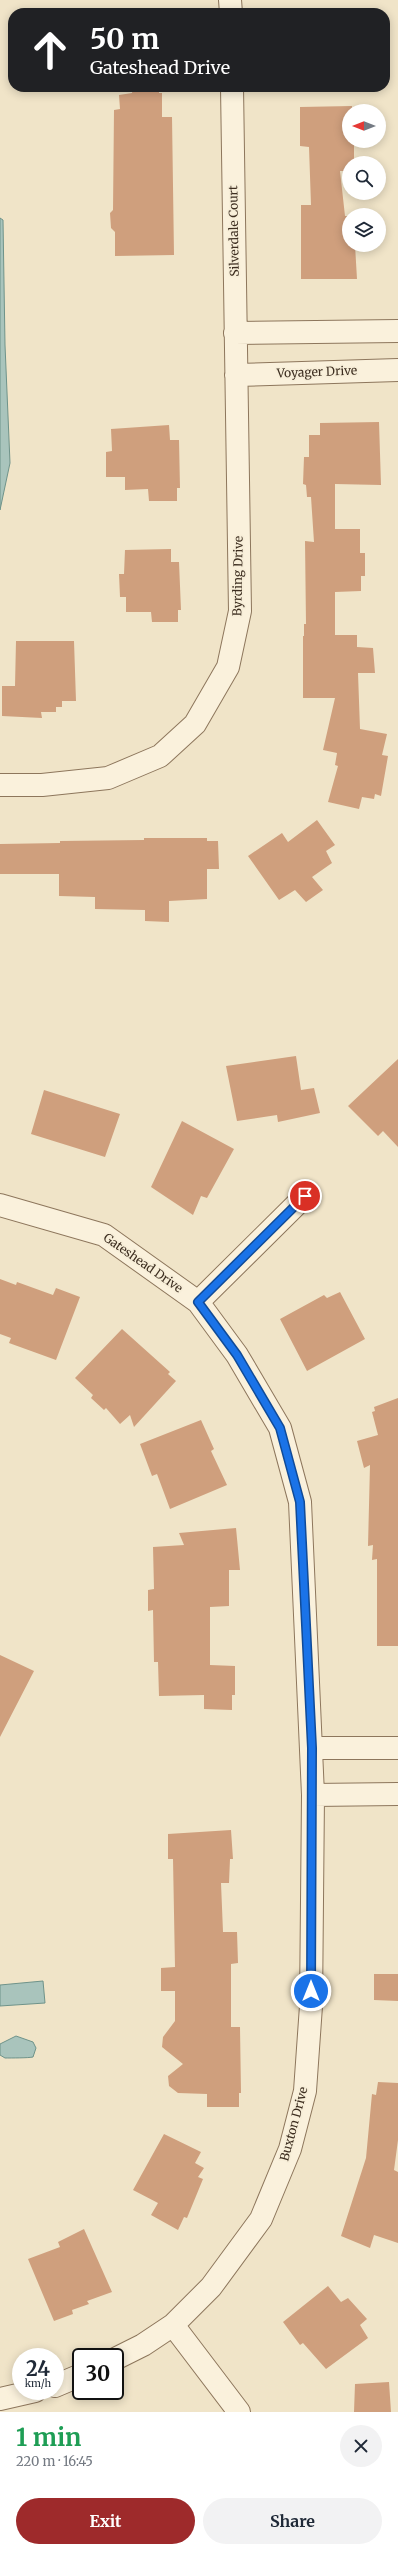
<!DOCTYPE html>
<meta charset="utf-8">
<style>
body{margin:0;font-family:Merriweather,serif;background:#f2f2f3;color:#1f2937;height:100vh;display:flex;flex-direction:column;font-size:15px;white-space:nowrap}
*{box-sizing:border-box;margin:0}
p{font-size:13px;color:#747a83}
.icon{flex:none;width:22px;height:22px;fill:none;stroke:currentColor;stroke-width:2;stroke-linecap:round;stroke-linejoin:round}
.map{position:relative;height:2412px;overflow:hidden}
.drawer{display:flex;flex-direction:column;background:#fff;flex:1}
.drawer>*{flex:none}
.top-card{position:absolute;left:8px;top:8px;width:382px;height:84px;border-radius:16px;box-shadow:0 2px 10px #0003;background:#202124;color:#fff;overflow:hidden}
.needle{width:26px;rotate:270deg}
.fabs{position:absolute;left:342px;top:104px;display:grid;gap:8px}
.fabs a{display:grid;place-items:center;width:44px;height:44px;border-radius:50%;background:#fff;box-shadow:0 2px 10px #0003;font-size:20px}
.speed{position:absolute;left:12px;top:2348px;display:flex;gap:8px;font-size:20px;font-weight:700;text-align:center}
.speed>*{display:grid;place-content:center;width:52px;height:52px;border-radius:50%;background:#fff;box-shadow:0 2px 10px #0003;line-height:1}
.speed small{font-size:10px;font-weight:400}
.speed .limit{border:2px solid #111;border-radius:6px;background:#fff;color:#111}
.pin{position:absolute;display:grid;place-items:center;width:34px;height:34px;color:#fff;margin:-17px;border:2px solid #fff;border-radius:50%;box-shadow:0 1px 4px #0007}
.me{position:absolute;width:44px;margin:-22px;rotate:0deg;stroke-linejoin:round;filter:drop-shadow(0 0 3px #0008)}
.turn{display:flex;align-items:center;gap:14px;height:84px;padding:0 16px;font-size:18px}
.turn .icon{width:52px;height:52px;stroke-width:2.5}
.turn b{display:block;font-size:28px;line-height:34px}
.round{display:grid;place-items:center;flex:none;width:42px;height:42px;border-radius:21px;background:#f2f2f3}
.headline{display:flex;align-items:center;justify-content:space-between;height:68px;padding:0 16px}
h1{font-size:24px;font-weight:700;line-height:30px;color:#1e9e55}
.action{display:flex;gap:8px;margin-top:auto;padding:8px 16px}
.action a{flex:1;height:46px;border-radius:24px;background:#9e2a2b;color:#fff;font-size:16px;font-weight:700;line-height:46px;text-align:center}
.action a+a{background:#f2f2f3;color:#1f2937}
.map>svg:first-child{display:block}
</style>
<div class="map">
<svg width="398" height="2412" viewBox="0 0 398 2412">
<rect width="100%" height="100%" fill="#f0e4c8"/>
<!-- water -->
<path fill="#a9c4bc" stroke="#6f938a" d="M0,218l3,2 2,125 5,118 -10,47z
M43,1981l2,22 -45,3v-21z
M16,2036l17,6 3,6 -3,9c-4,1 -22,1 -28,1l-5,-3v-11z"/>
<!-- building -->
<path fill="#cf9f7d" d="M133,87h26v6h3v24h10l2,138 -59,1v-24l-4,-4 -1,-15 3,-3 1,-100 6,-1 -1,-14 13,-2z
M352,106v5h-3v30h5v22h-5v8h-9l5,45h4v29h6l2,34h-56v-74h10l-2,-58 -9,-1v-39z
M379,422l2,63 -46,-1v45h25v24h5v23h-4v15l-26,1v43h22v12l16,1 2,25h-17l2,56 27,5 -5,21 6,1 -7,40 -6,-2 -1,5 -12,-2 -3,12 -31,-7 10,-36 -3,-1 2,-12 -14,-3 12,-52h-32v-62h1v-12h2l-1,-83 9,1 -3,-45h-4l-1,-12 -3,-1 1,-27h5v-22h11v-12z
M169,425l1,15h9l1,48h-3v13h-28l-1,-12 -23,1v-13h-19v-25l6,-1 -1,-22z
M171,549v13h8l2,48h-3v12h-26l-1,-10h-25v-15h-6l-1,-23h5l1,-24z
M16,641h58l2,60h-14v6h-6v5h-15l1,6 -40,-2v-30h13z
M317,820l18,25 -9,6 6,12 -20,14 11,13 -17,12 -11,-12 -16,10 -31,-44 34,-23 6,9z
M144,838h63v3h11l1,28h-12v30l-38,2v21l-24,-1v-11l-50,-1v-12l-36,-1v-22h-59v-30l60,-1v-2l84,-1z
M296,1056l5,34 13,-2 6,25 -42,9 -1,-7 -40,6 -11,-55z
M398,1059v88l-15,-16 -5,5 -30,-30z
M44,1090l76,24 -15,43 -74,-23z
M182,1121l52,28 -27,49 -6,-2 -8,19 -42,-28z
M0,1279l16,6 1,-3 36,13 3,-7 24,9 -24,63 -47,-17 2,-5 -11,-4z
M340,1292l25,47 -58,32 -27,-52 44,-24 3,3z
M122,1329l48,43 -2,2 8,7 -42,46 -4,-12 -10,9 -14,-16 -2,2 -13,-12 2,-3 -18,-17z
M398,1398v248h-21v-87l-5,1 1,-15 -5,1 2,-81 -6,3 -7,-27 21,-6 -6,-23 3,-1 -1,-4z
M201,1420l13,29 -3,2 16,34 -57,24 -13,-35 -5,2 -12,-32z
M236,1528l4,42h-11v36l-19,1v58l25,1v29h-3v15l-28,-1v-14l-45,1 -1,-34h-4l-1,-52 -5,1v-21l6,-1 -1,-42 31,-2 -5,-12z
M0,1655l34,16 -34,66z
M231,1830l2,29h-3l-1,24h-8l2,49h14l1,31 -7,1v63h9l1,66h-2v14h-32v-13l-29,-1 -9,-7 -1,-10 15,-12 -21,-17 1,-10 12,-16v-30h-14v-23l14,-1 -2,-108h-5v-25z
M374,1974h24v27l-24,-1z
M378,2082l20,1v57l-4,30 4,2v71l-24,-8 -4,13 -29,-12 25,-78 6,-64 4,1z
M164,2134l37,18 -6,11 9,5 -6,9 5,2 -16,39 -3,-1 -6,13 -27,-15 7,-12 -25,-13z
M84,2229l28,63 -25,9 2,3 -17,6 1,4 -19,7 -26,-62 32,-12 -2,-5z
M328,2286l13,16 7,-4 19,21 -7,6 8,13 -42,31 -23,-26 -3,2 -17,-23z
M389,2382l2,30h-37l1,-28z"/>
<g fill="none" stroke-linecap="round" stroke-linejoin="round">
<!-- minor casing -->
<g stroke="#8d765c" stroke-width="24">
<path id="minor" d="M230,0l1,13
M235,333l163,-2
M236,375l162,-5
M0,785h42l66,-7 52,-22 35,-32 33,-57 12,-56 -8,-524
M0,1205l104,30 94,67 39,53 43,73 20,74 13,293 -2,211 -6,85 -15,58 -29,70 -50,68 -38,38 -30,20 -28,14
M198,1302l107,-106
M312,1748h86
M313,1795l85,-1
M173,2325l66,87
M55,2386l26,-11
M0,2399l35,-8"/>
</g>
<!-- minor -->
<use href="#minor" stroke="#faf1dc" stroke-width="22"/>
</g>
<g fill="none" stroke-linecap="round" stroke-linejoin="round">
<!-- route casing -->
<g stroke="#114b97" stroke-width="10">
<path id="route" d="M305,1196l-107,106 39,53 43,73 20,74 12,246 -1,243"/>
</g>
<!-- route -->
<use href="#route" stroke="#1a73e8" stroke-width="7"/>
</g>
<g text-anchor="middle" stroke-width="3.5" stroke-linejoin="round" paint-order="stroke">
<!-- street labels -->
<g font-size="12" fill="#3d2e20" stroke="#f7eed8">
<text transform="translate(234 231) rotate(-91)" y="4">Silverdale Court</text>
<text transform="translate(317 372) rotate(-2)" y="4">Voyager Drive</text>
<text transform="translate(238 576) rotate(-89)" y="4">Byrding Drive</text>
<text transform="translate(143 1263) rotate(35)" y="4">Gateshead Drive</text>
<text transform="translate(294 2124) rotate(-75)" y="4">Buxton Drive</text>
</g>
</g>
</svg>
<div class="fabs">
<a><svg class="needle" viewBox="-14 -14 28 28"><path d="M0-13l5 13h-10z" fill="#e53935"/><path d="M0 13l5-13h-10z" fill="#747a83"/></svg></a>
<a><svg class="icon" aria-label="search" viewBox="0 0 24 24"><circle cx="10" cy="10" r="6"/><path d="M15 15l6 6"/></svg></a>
<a><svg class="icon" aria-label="layers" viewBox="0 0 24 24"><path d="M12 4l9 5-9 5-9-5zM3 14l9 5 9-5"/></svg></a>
</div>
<div class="speed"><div>24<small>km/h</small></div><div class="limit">30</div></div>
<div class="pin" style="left:305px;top:1196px;background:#d93025"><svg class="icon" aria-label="arrive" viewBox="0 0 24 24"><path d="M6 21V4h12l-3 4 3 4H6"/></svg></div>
<svg class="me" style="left:311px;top:1991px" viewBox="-20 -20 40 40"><circle r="17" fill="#1a73e8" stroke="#fff" stroke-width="3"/><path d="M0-11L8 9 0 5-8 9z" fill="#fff"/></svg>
<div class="top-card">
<div class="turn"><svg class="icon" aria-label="ahead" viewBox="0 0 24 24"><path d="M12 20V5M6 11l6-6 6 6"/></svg><div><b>50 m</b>Gateshead Drive</div></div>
</div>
</div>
<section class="drawer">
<div class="headline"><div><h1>1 min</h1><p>220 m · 16:45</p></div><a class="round"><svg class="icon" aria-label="close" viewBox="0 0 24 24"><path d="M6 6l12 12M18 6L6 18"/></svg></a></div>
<div class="action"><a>Exit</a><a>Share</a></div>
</section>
